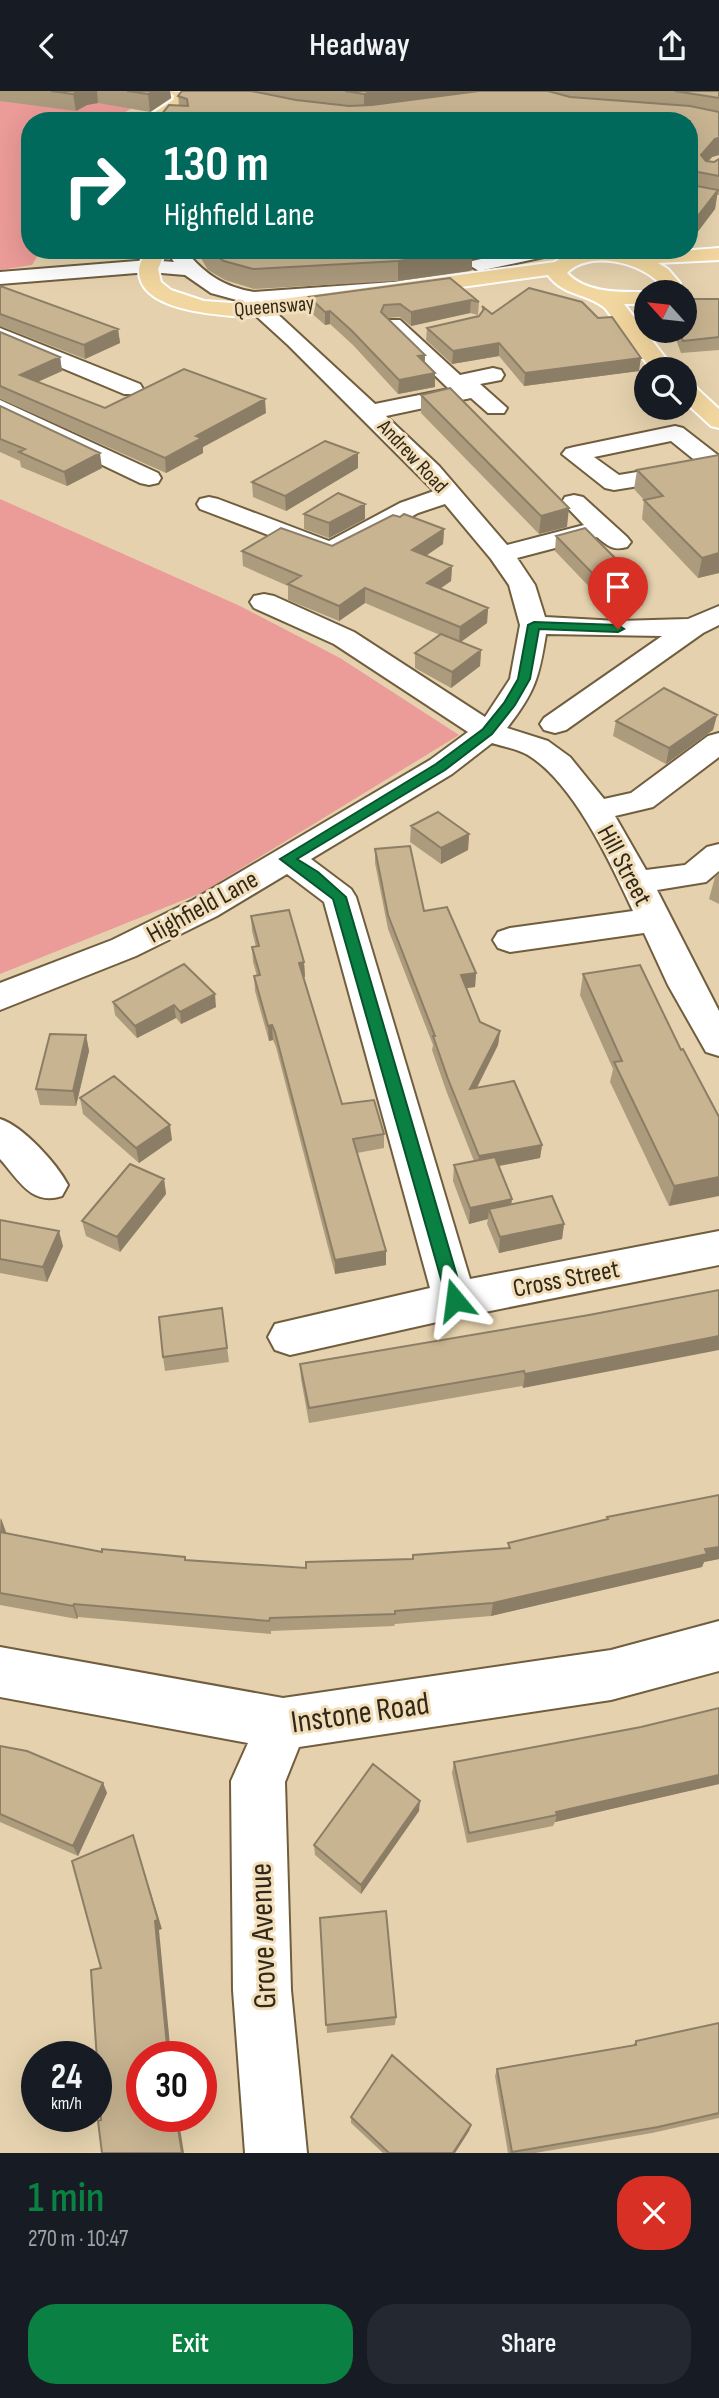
<!DOCTYPE html>
<meta charset="utf-8">
<style>
body{margin:0;font-family:"Sofia Sans Condensed",sans-serif;background:#242831;color:#f1f3f6;height:100vh;display:flex;flex-direction:column;font-size:26px;white-space:nowrap}
*{box-sizing:border-box;margin:0}
p{font-size:23px;color:#9ea1a6}
.icon{flex:none;width:38px;height:38px;fill:none;stroke:currentColor;stroke-width:2;stroke-linecap:round;stroke-linejoin:round}
.map{position:relative;height:2062px;overflow:hidden}
.side{display:flex;flex-direction:column;background:#171b24;flex:1}
.side>*{flex:none}
.guide{position:absolute;left:21px;top:21px;width:677px;height:147px;border-radius:28px;box-shadow:0 7px 28px #0002;background:#00695c;color:#fff;overflow:hidden}
.needle{width:46px;rotate:297deg}
.controls{position:absolute;left:634px;top:189px;display:grid;gap:14px}
.controls a{display:grid;place-items:center;width:63px;height:63px;border-radius:50%;background:#171b24;box-shadow:0 7px 28px #0002;font-size:35px}
.speed{position:absolute;left:21px;top:1950px;display:flex;gap:14px;font-size:35px;font-weight:700;text-align:center}
.speed>*{display:grid;place-content:center;width:91px;height:91px;border-radius:50%;background:#171b24;box-shadow:0 7px 28px #0002;line-height:1}
.speed small{font-size:18px;font-weight:400}
.speed .limit{border:10px solid #d22;background:#fff;color:#111}
.pin{position:absolute;display:grid;place-items:center;width:60px;height:60px;color:#fff;margin:-72px -30px;border-radius:50% 50% 50% 0;rotate:-45deg;box-shadow:0 0 7px #0007}
.pin .icon{rotate:45deg}
.me{position:absolute;width:77px;margin:-38px;rotate:344deg;stroke-linejoin:round;filter:drop-shadow(0 0 5px #0008)}
.turn{display:flex;align-items:center;gap:24px;height:147px;padding:0 28px;font-size:32px}
.turn .icon{width:91px;height:91px;stroke-width:2.5}
.turn b{display:block;font-size:49px;line-height:60px}
.round{display:grid;place-items:center;flex:none;width:74px;height:74px;border-radius:28px;background:#242831}
.head{display:flex;align-items:center;justify-content:space-between;height:119px;padding:0 28px}
h1{font-size:42px;font-weight:600;line-height:52px;color:#0b8043}
.cta{display:flex;gap:14px;margin-top:auto;padding:14px 28px}
.cta a{flex:1;height:80px;border-radius:28px;background:#0b8043;color:#fff;font-size:28px;font-weight:600;line-height:80px;text-align:center}
.cta a+a{background:#242831;color:#f1f3f6}
header{display:flex;justify-content:space-between;align-items:center;height:91px;padding:0 28px;background:#171b24;font-size:32px;font-weight:600}
.map>svg:first-child{display:block}
</style>
<header><svg class="icon" aria-label="back" viewBox="0 0 24 24"><path d="M15 5l-7 7 7 7"/></svg>Headway<svg class="icon" aria-label="share" viewBox="0 0 24 24"><path d="M12 15V3M7 8l5-5 5 5M5 13v7h14v-7"/></svg></header>
<div class="map">
<svg width="719" height="2062" viewBox="0 0 719 2062">
<rect width="100%" height="100%" fill="#e5d1ad"/>
<!-- green -->
<path fill="#eb9b98" d="M0,0l154,3 -43,27h-81v129h11l-9,15 -32,5z
M0,408l240,107 100,52 119,77 -258,158 -201,81z"/>
<g fill="none" stroke-linecap="round" stroke-linejoin="round">
<!-- minor casing -->
<g stroke="#705e3e" stroke-width="4">
<path id="minor" d="M166,159h19c19,24 39,37 69,42l139,-10 7,2 3,4 -3,4 -7,2 -122,9v5l104,96 74,-15 -63,-61 -3,-4 3,-4h14l60,55 33,-7 8,2 3,5 -3,5 -21,4 27,24 -3,5h-16l-17,-15 -85,18 53,50 68,79 77,-20 -22,-23 3,-5 9,-2 9,2 44,40 4,5 -4,5c-14,4 -19,-1 -30,-10l-80,21 18,27 10,32 73,4 70,-2 31,-13v19l-16,8 -137,97 -11,3 -11,-3 -4,-6 4,-6 118,-82 -116,-2c-7,44 -11,58 -39,94l41,13 22,16 34,42 27,-6 77,-57 11,-3v24l-66,50 -38,9 31,54 39,-5 22,-18 12,-3v27l-13,11 -49,8 62,121v45l-13,-4 -38,-67 -24,-52 -134,19 -12,-4 -5,-8 5,-8 12,-4 123,-17c-22,-47 -59,-128 -105,-156 -10,-6 -24,-8 -36,-12l-40,31 -141,85 40,30 5,8 114,382 249,-48v34l-264,53 -165,37 -15,-5 -7,-13 7,-13 155,-36 -106,-386 -37,-28 -70,42 -81,40 -136,54v-27l112,-43 81,-40 237,-140 38,-28 -134,-88 -80,-36 -4,-6 4,-6 10,-2 10,2 80,36 131,85 25,-38 10,-54 -11,-40 -18,-26 -46,-55 -27,9 -78,43 -9,3 -131,-50 -3,-5 3,-5 9,-2 9,2 111,42 71,-38 34,-12 -146,-146 -34,-31 -3,-10 -40,-11 -26,-18 -36,-3 -149,12v-12l149,-12 25,2z
M522,159h38l-2,4 -79,17 -10,-6 3,-4z
M0,237l140,56 3,5 -3,5h-16l-124,-52z
M0,309l158,73 3,5 -3,5 -9,2 -9,-2 -140,-67z
M675,335l8,2 36,28v17l-105,17 -9,-2 -43,-34 4,-5 8,-2zM671,350l26,21 -78,13 -25,-18z
M0,1028c23,7 57,45 68,66l-6,11c-31,10 -43,-16 -62,-37z
M719,1530v50l-108,29 -312,47 -14,35 6,208 16,163h-62l-12,-163 -2,-209 17,-38 -248,-46v-50l283,51 328,-48z"/>
</g>
<!-- major casing -->
<g stroke="#fff" stroke-width="4">
<path id="major" d="M169,0l19,1 2,3c-6,21 -31,26 -49,26l32,-21 1,-4z
M719,157v12l-61,3 10,6 12,14 -5,9h-20l5,-8c-19,-22 -72,-34 -93,-11 20,21 54,19 80,19l-1,12h-22l50,65h-23l-46,-61c-18,-15 -42,-12 -57,-33l-302,42c-29,-2 -107,-6 -107,-46 0,-7 5,-15 7,-21h20l-8,19 3,13 10,8 33,11 42,3 309,-42c22,-18 50,-8 75,-8 30,0 60,-4 89,-6z
M684,291l8,2 27,25v19l-8,-2 -27,-25z"/>
</g>
<!-- minor -->
<use href="#minor" fill="#fff" fill-rule="evenodd"/>
<!-- major -->
<use href="#major" fill="#f2d69f" fill-rule="evenodd"/>
</g>
<!-- wall -->
<path fill="#ac9b7d" d="M0,0h170l1,7 -21,14 -52,-9 -11,2 -11,6 -76,-10z
M182,0h537v64l-7,2 -4,4 6,1 5,-3v36h-2l-2,14 -25,33v-121l-511,-16 -1,-9z
M196,159h308l-3,2 -29,6v12l-3,1 -71,10 -144,8 -29,-9 -17,-10z
M450,187l29,24 -1,13 -8,-2 -59,13 -11,-9 -13,1 38,37v7l10,11v14l-37,7 -45,-49 -23,-21 -5,1 -16,-14v-14z
M0,195l118,43 2,14 -35,16 -85,-33z
M719,208v51l-38,3 -8,-22h11z
M482,215l10,8 147,57 -115,15 -25,-30 -47,8 -26,-24 1,-12 52,-12 3,-3z
M0,241l60,25 2,14 -25,11 68,26 161,5 -63,34v6l-37,20 -166,-74z
M421,304l146,132 -28,7 -118,-121z
M0,315l102,62 -35,18 -46,-19 -1,-6 -20,-9z
M719,364v118l-21,5 -56,-59 2,-19 -10,-11 3,-19z
M358,377l-72,43 -33,-14 -1,-15z
M365,413v15l-36,19 -25,-9v-15z
M400,426l44,12 -1,15 -17,12 26,10 -1,15 -11,8 48,19 -1,15 -26,19 20,8 -1,16 -29,22 -36,-20v-15l25,-18 -75,-32 -26,18 -51,-21v-14l-45,-20 -1,-15 90,-5z
M556,445l78,41 -3,15 -30,7 -46,-48z
M717,624l-4,15 -47,34 -53,-28 3,-15z
M411,735l58,8 -1,16 -27,14 -31,-22z
M375,758l49,62 52,62 -1,14 -9,1 14,34 20,9 -2,14 -21,43 65,57 -2,13 -42,8 13,38 53,20 -2,15 -63,14 -12,-29 1,-5 -19,5 -16,-43 1,-16 20,-4 -27,-68 -15,-43 1,-5 -45,-116 -13,-66z
M719,782v31l-10,-5 6,-22z
M251,825l53,46 1,15h-1l38,127 42,30v14l-27,5 29,112 -51,9 -59,-227 -3,-7 -4,1 -14,-50 -1,-15h3l-4,-14 -1,-15h4l-4,-16z
M583,883l98,76 38,67 -50,89 -59,-124 3,-13 -33,-74z
M113,911l103,5 -35,17 -5,-6 -39,20 -22,-23z
M86,944l3,16 -13,55 -36,-1 -4,-16z
M80,1007l92,42 -33,23 -56,-49z
M164,1088l2,15 -46,58 -34,-16 -4,-15z
M0,1129l63,26 -16,36 -47,-9z
M222,1217l7,54 -64,9 -2,-14z
M589,1224l-66,73 -1,-2 -213,37 -8,-44 -1,-15z
M719,1404v64l-15,3 -2,5 -211,49 -96,8 -1,2 -123,5v3l-193,-17 -1,2 -77,-14v-87l6,15 96,19 83,5 1,3 120,8 106,-9 96,-11v-5l99,-23v-3z
M719,1617v76l-164,38 -2,4 -86,17 -15,-70 2,-11 187,-35z
M0,1655l103,37 4,10 -29,63 -78,-34z
M419,1720l-58,83 -46,-39 -1,-10z
M320,1827l76,99 -1,8 -68,8z
M719,1932v95l-67,15 -117,20h-27l-13,-77 2,-7 136,-24 3,-4z
M351,2026l120,8 -2,6 -14,22h-72l-32,-30z"/>
<!-- shaded-wall -->
<path fill="#8c7e66" d="M79,0h18l1,12 -11,2 -11,6 -3,-17z
M154,0h16l1,7 -21,14 -2,-18z
M375,0h131l-142,20v-17z
M719,47v17l-7,2 -14,16 3,-18 14,-16z
M718,99l-3,19 -25,33v-16z
M467,159h37l-3,2 -29,6v12l-3,1 -71,10v-20z
M471,209l-1,13 -59,13v-14z
M330,220v13l-5,1v-13z
M118,238l2,14 -35,16 -1,-14z
M499,252v13l-47,8 1,-13z
M425,264l-1,14 -6,-13z
M60,266l2,14 -40,18 -2,-14z
M641,267l-2,13 -115,15 1,-13z
M435,282v14l-37,7 1,-14z
M265,308l1,14 -63,34v6l-37,20 -1,-15 31,-22z
M100,362l2,15 -35,18 -3,-14z
M358,362v15l-72,43 -1,-15z
M365,413v15l-36,19v-15z
M569,417l-2,19 -28,7 2,-18z
M444,438l-1,15 -31,21v-15z
M719,462v20l-21,5 4,-20z
M452,475l-1,15 -25,17 1,-15z
M634,486l-3,15 -30,7 2,-15z
M365,497v15l-26,18v-15z
M488,517l-1,15 -28,20 1,-16z
M481,559l-1,16 -29,22 1,-16z
M717,624l-4,15 -47,34 3,-16z
M469,743l-1,16 -27,14v-16z
M304,871l1,15 -5,1 -1,-15z
M476,882l-1,14 -15,2 1,-14z
M215,903l1,13 -35,17 -1,-12z
M174,914l2,13 -39,20 -2,-12z
M272,934l1,15 -4,1 -1,-15z
M500,940l-2,14 -29,58 1,-14z
M86,944l3,16 -13,55 -3,-15z
M170,1034l2,15 -33,23 -3,-15z
M542,1054l-2,13 -62,12 1,-14z
M719,1086v19l-50,10 5,-20z
M164,1088l2,15 -46,58 -3,-15z
M512,1108l-2,16 -21,-6 -1,10 -19,5 1,-16z
M564,1133l-2,15 -63,14 1,-16z
M59,1140l4,15 -16,36 -4,-15z
M386,1160v14l-51,9v-14z
M719,1245v14l-196,38 2,-14z
M1,1427l5,14 -5,12 -1,-3z
M719,1456v12l-15,3 -2,5 -211,49 2,-13z
M74,1513l4,13 -1,2 -4,-13z
M719,1684v9l-164,38 2,-7 -1,-3z
M103,1692l4,10 -29,63 -5,-10z
M420,1710l-1,10 -58,83v-9z
M133,1744l29,94 -3,1 12,126h-3z
M176,2025h2l6,37h-2z
M471,2034l-2,6 -14,22h-2z"/>
<!-- building -->
<path fill="#c8b491" stroke="#8c7e66" stroke-width="2" d="M51,0h28l-6,3z
M127,0h27l-6,3z
M182,0h69l45,9 53,6 23,-1 107,-14h69l22,6 120,9 29,6v26l-4,1 -14,16 5,6 8,1 5,-3v17l-26,-5 -3,2 1,12 27,5 -28,36v-105h-534l13,-16 19,1 -1,-7 -9,-3z
M345,0h30l-11,3z
M675,0h44v7z
M207,159h265l-74,11 -145,8 -29,-8z
M450,187l29,24 -8,-2 -60,12 -11,-8 -16,1 -3,7 44,43 -7,1 17,17 -36,7 -47,-49 -22,-20 -5,1 -16,-15z
M0,195l118,43 -34,16 -84,-31z
M529,197l53,14 16,16 14,-1 29,41 -116,15 -26,-30 -46,8 -26,-23 52,-12 5,-7 -2,-3 10,8z
M684,208h35v38l-36,4 -4,-10h5z
M0,241l60,25 -40,18 85,33 79,-39 81,30 -69,37 6,2 -37,20 -165,-72z
M450,297l119,120 -28,8 -120,-121z
M0,315l100,47 -36,19 -45,-20 6,-3 -25,-10z
M325,350l33,12 -73,43 -33,-14z
M719,364v98l-17,5 -58,-58 19,-4 -26,-26z
M338,402l27,11 -36,19 -25,-9z
M404,423l40,15 -32,21 40,16 -25,17 61,25 -28,19 -95,-39 -26,18 -51,-22 13,-8 -59,-25 39,-23 51,18 61,-31 7,2z
M585,437l49,49 -31,7 -47,-48z
M441,543l40,16 -29,22 -37,-19z
M664,597l53,27 -48,33 -53,-27z
M438,721l31,22 -28,14 -30,-22z
M410,755l14,65 23,-4 29,66 -15,2 19,47 20,9 -30,58 44,-8 28,64 -63,11 -31,-77 -15,-43h2l-47,-121 -13,-66z
M289,819l15,52 -5,1 43,141 32,-4 10,34 -31,5 33,112 -51,9 -60,-228 -3,-7 -4,1 -14,-50 6,-1 -8,-28 7,-1 -8,-30z
M184,873l31,30 -35,18 -6,-7 -39,21 -22,-24z
M640,874l41,85 2,-1 36,68v60l-45,9 -60,-124 8,-1 -39,-87z
M50,943l36,1 -13,56 -37,-2z
M114,985l56,49 -34,23 -56,-50z
M495,1066l17,42 -42,9 -16,-43z
M130,1073l34,15 -47,58 -35,-16z
M552,1105l12,28 -64,13 -11,-28z
M0,1129l59,11 -16,36 -43,-8z
M719,1199v46l-194,38 -1,-3 -215,37 -9,-44 289,-49z
M222,1217l5,40 -64,9 -4,-40z
M719,1404v52l-14,2 2,5 -214,49 -98,8v3l-125,4 -1,3 -195,-17 -1,2 -73,-13v-61l102,20v-3l83,8v3l121,8v-6l107,-3v-4l97,-7 -2,-5 100,-24 -1,-2z
M719,1617v67l-163,37 1,3 -88,18 -15,-71 187,-35z
M0,1655l27,5 76,32 -30,63 -73,-32z
M373,1673l47,37 -59,84 -47,-40z
M133,1744l25,85 -3,1 13,135h-26v60h34l6,37h-80l-4,-32 3,-1 -10,-150 10,-2 -29,-107z
M386,1820l10,106 -70,8 -6,-107z
M719,1932v90l-61,14 -146,25 -15,-83 139,-24v-4z
M392,1964l79,70 -18,28h-64l-38,-36z"/>
<!-- route -->
<path fill="#0b8043" stroke="#07532c" stroke-width="2" d="M534,531l84,3 6,4 -6,3 -79,-3 -9,50 -15,26 -23,29 -47,36 -148,89 21,13 28,25 118,403 -2,5 -7,2 -6,-2 -2,-5 -114,-401 -53,-40 156,-95 47,-35 21,-26 14,-24 10,-54z"/>
<g text-anchor="middle" stroke-width="6" stroke-linejoin="round" paint-order="stroke">
<!-- far-street labels -->
<g font-size="21" fill="#30281a" stroke="#f2deb9">
<text transform="translate(274 215) rotate(-5)" y="7">Queensway</text>
<text transform="translate(413 365) rotate(47)" y="7">Andrew Road</text>
</g>
<!-- street labels -->
<g font-size="26" fill="#30281a" stroke="#f2deb9">
<text transform="translate(625 774) rotate(62)" y="9">Hill Street</text>
<text transform="translate(202 815) rotate(-29)" y="9">Highfield Lane</text>
<text transform="translate(566 1187) rotate(-11)" y="9">Cross Street</text>
</g>
<!-- near-street labels -->
<g font-size="32" fill="#30281a" stroke="#f2deb9">
<text transform="translate(360 1621) rotate(-8)" y="11">Instone Road</text>
<text transform="translate(262 1845) rotate(-92)" y="11">Grove Avenue</text>
</g>
</g>
</svg>
<div class="controls">
<a><svg class="needle" viewBox="-14 -14 28 28"><path d="M0-13l5 13h-10z" fill="#e53935"/><path d="M0 13l5-13h-10z" fill="#9ea1a6"/></svg></a>
<a><svg class="icon" aria-label="search" viewBox="0 0 24 24"><circle cx="10" cy="10" r="6"/><path d="M15 15l6 6"/></svg></a>
</div>
<div class="speed"><div>24<small>km/h</small></div><div class="limit">30</div></div>
<div class="pin" style="left:618px;top:538px;background:#d93025"><svg class="icon" aria-label="arrive" viewBox="0 0 24 24"><path d="M6 21V4h12l-3 4 3 4H6"/></svg></div>
<svg class="me" style="left:455px;top:1209px" viewBox="-20 -20 40 40"><path d="M0-17L14 15 0 8-14 15z" fill="#0b8043" stroke="#fff" stroke-width="4"/></svg>
<div class="guide">
<div class="turn"><svg class="icon" aria-label="right" viewBox="0 0 24 24"><path d="M7 20v-9h11M14 6l5 5-5 5"/></svg><div><b>130 m</b>Highfield Lane</div></div>
</div>
</div>
<section class="side">
<div class="head"><div><h1>1 min</h1><p>270 m · 10:47</p></div><a class="round" style="background:#d93025;color:#fff"><svg class="icon" aria-label="close" viewBox="0 0 24 24"><path d="M6 6l12 12M18 6L6 18"/></svg></a></div>
<div class="cta"><a>Exit</a><a>Share</a></div>
</section>
